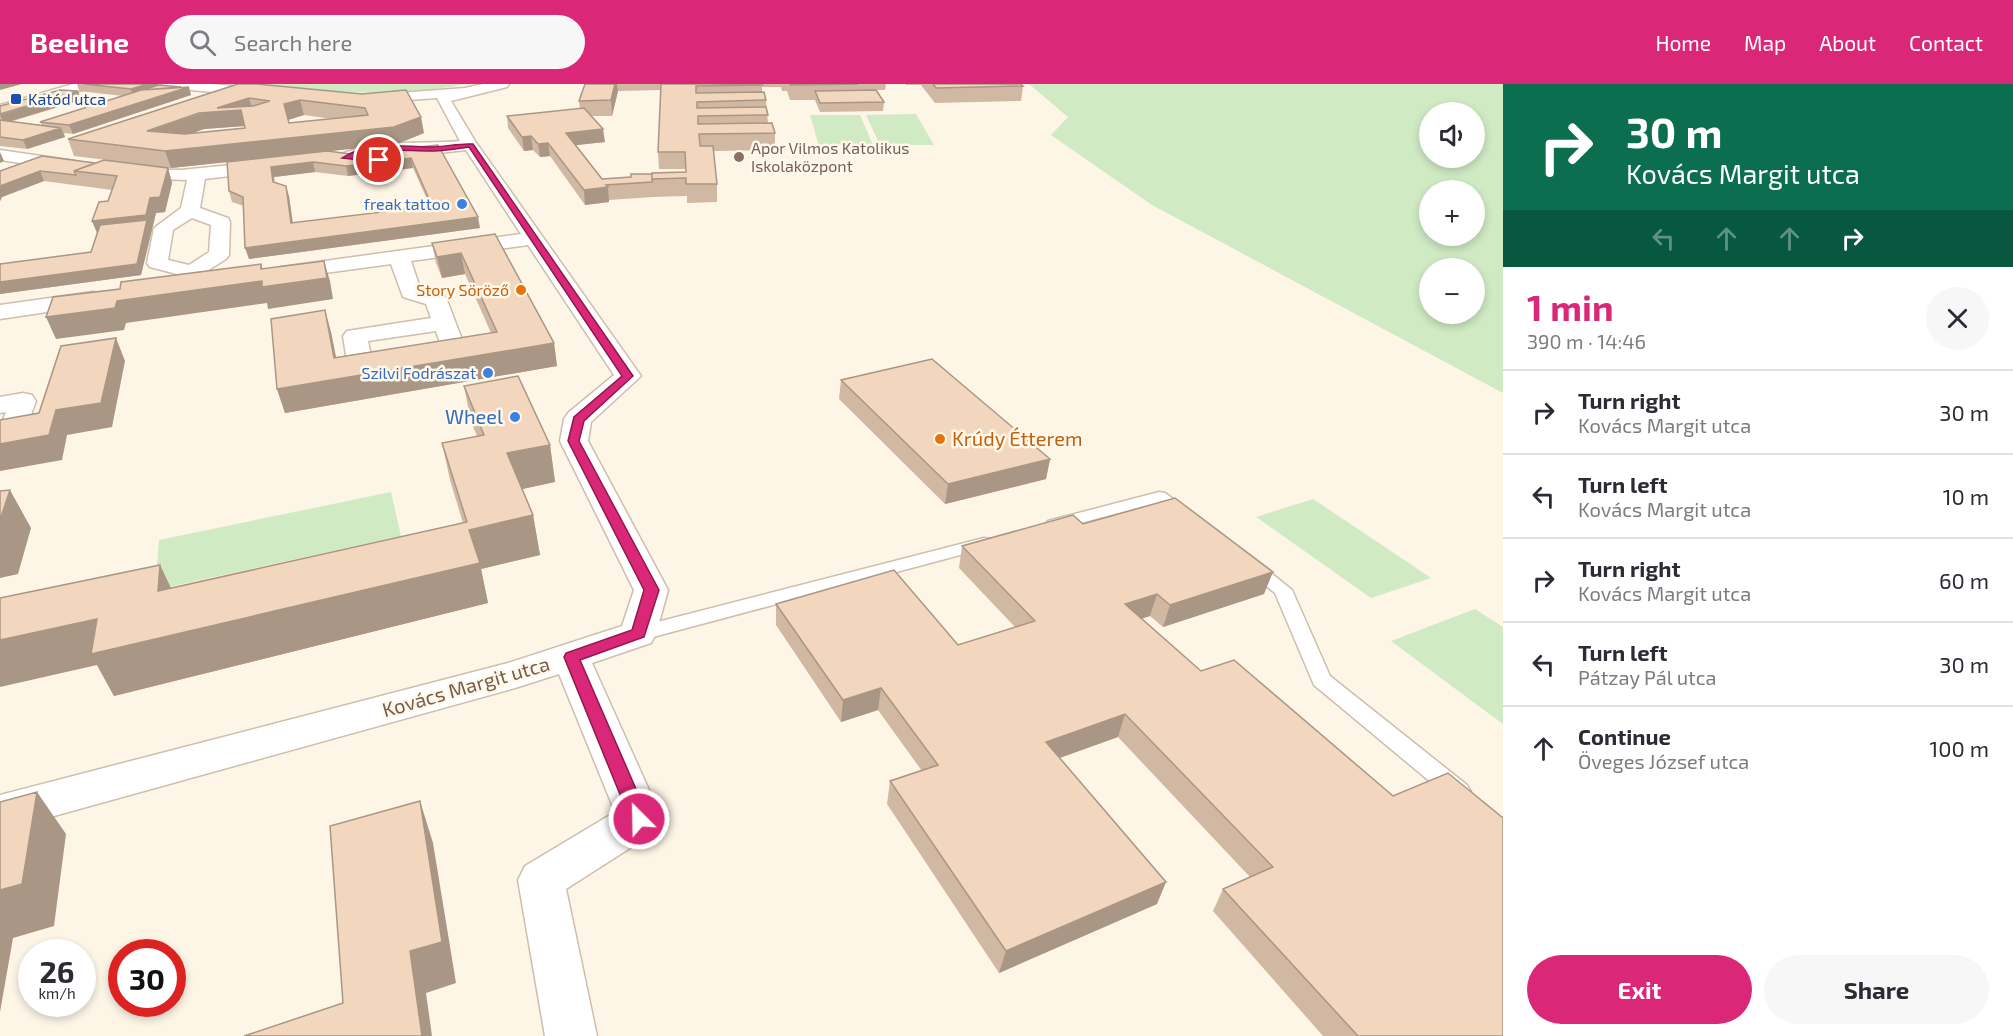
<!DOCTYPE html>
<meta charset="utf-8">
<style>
body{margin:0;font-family:"Exo 2",sans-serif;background:#f7f7f7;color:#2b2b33;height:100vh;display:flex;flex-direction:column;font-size:22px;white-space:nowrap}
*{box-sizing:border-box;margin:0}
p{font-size:20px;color:#7c7c81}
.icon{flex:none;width:33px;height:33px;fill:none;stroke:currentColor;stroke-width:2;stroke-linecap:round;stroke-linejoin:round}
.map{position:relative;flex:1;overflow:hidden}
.details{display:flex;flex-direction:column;background:#fff;width:510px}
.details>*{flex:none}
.top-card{background:#0b6e4f;color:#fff;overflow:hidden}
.buttons{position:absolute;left:1419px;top:18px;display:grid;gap:12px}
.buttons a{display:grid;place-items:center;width:66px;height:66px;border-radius:50%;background:#fff;box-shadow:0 3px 9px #0003;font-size:30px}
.speed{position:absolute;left:18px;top:855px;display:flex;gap:12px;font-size:30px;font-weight:700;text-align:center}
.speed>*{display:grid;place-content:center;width:78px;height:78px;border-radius:50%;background:#fff;box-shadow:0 3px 9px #0003;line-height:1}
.speed small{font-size:15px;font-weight:400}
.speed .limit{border:9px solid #d22;background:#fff;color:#111}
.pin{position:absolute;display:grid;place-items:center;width:51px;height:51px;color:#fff;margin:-26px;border:3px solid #fff;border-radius:50%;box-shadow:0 2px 6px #0007}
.me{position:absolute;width:66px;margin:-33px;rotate:337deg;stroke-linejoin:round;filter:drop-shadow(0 0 4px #0008)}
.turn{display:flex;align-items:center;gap:21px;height:126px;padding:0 24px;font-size:27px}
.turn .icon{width:78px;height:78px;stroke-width:2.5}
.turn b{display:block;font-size:42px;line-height:51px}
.lanes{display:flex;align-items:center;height:57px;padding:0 24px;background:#0003;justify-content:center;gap:30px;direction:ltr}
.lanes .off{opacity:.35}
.round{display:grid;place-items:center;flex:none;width:63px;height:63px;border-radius:32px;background:#f7f7f7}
.summary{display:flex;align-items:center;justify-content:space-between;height:102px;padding:0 24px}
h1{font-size:36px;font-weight:700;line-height:45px;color:#db2777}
.button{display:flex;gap:12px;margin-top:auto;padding:12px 24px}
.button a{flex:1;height:69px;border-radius:36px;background:#db2777;color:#fff;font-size:24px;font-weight:700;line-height:69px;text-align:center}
.button a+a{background:#f7f7f7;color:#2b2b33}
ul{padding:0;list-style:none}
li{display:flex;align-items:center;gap:18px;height:84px;padding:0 24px;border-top:2px solid #e1e1e2}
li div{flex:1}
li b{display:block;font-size:22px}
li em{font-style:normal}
header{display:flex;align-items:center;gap:36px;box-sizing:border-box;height:84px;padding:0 30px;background:#db2777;color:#fff}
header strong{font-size:28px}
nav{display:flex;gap:33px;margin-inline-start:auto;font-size:21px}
.search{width:420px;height:54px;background:#f7f7f7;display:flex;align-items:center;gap:15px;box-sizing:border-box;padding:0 21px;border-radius:33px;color:#7c7c81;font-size:22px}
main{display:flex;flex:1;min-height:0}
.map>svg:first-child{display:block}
</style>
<header>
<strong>Beeline</strong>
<div class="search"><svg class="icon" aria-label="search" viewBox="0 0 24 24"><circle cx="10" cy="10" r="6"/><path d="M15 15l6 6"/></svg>Search here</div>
<nav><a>Home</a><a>Map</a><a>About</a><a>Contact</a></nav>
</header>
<main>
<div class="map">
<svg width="1503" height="952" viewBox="0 0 1503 952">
<rect width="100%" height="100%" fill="#fdf5e6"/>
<!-- green -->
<path fill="#d0eac4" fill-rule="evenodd" d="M231,0h235c-79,15 -157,7 -235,0z
M1029,0h474v309l-351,-188 -101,-70 17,-18zM1474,28v46h-44v-46zM1474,106v46h-44v-46zM1430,184h44v46h-44z
M916,30l18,31h-54l-14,-30z
M810,31h50l13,30 -54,1z
M391,408l10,44 -246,54 4,-50z
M1313,415l118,79 -60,20 -115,-81z
M1475,525l28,18v97l-112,-83z"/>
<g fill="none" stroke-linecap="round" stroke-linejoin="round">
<!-- service casing -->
<g stroke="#cebeac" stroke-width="3">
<path id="service" d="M1159,408l6,1 23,17 2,4 -2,4h-12l-20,-15 -102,27 -6,-1 -3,-4 3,-4z
M984,454l6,1 3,4 -3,4 -352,94 -7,-2 -3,-5 3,-5 7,-2z
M1250,475l6,2 36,29 38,86 137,109 4,7 -4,7 -8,2 -8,-2 -137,-114 -39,-92 -34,-28 3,-4z"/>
</g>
<!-- minor casing -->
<g stroke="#cebeac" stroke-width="3">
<path id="minor" d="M73,0h22l-2,3 -93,26v-8z
M162,0h50l54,5 7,4 -7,4 -97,-9z
M483,0h26l-2,3 -56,14 24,40 166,235 -50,46 -3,19 80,149 -12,44 -5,9 -59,20 70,156 -7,13 -89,57 31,147h-52l-27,-156 7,-14 90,-54 -56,-138 -44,14 -515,143v-36l508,-132 114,-37 12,-36 -74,-149 4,-22 4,-6 46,-38 -86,-130 -117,16 9,27 24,7 3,5 22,58 -3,5 -9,2 -95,17 -9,-3 -4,-5 -6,-38 4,-5 84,-13 -5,-14 -23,-7 -12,-33 -110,15 -7,-2 -4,-4 4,-4 7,-2 240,-33 -55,-84 -36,4 -37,-2 -25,2 -23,9 -8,-5 2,-3c41,-17 78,-10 121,-14l-23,-43 -72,5 -7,-4 2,-3 105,-8zM436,247l7,22 -70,12 -5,-24z
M0,66l75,11 8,5 -8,5 -75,-11z
M272,77l6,1 2,4 -2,4 -73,9 -5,29 28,10 2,4 -1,33 -3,4 -27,17 -7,2 -42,-11 -3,-4 7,-35 27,-20 6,-28 -60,-2 -6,-1 -2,-4 2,-4 60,1zM192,134l19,7 -2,27 -20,13 -21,-5 5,-30z
M93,208l8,2 3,5 -3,5 -101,15v-14z
M23,309l9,2 4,6 -17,46 -19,4v-24l6,-15 -6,1v-16z"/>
</g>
<!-- service -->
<use href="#service" fill="#fff" fill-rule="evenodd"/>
<!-- minor -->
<use href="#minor" fill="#fff" fill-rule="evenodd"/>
</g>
<!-- wall -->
<path fill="#d0b8a3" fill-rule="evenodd" d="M77,0h81l1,1 32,10 -118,39 -9,-1 1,4 -38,12 -27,-3v-40l78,-15 3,9 -71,22 32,3 -2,-3 83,-26 -44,-5z
M238,0l124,10 62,39 -27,11 -69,7 23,3 87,-9 42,83 -231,31 -5,-53 -12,-4 -3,-11 -2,-29 -56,6 -97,-12 -6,-17zM304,31l28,4 -43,4 -1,-3zM245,42v2l-52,5 11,-4zM413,84l17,38 -137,17 -4,-27 -15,-14v-5l41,-5 33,4z
M585,0h301l-1,6h-9l8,12 -1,9 -63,1 -5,-12h-25l-3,-9h-5l-1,-4h-19v5l4,8 2,23 7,10v17l-62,1 4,33v18l-30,1v-7l-34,1 -44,3v2l-24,3 -35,-49 -10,1 -7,-7 -9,1 -16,-23 -1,-12 73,-7 -1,-8zM661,6l-3,62 1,17h27v3l-84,7 -26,-34 29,-3 -14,-26h21l6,-25z
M905,0h116l2,2 -2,15 -86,2 -14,-18h-15z
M95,79l73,5 4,15 -7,29 -9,1 -15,62 -141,19v-30l91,-12 6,-19 -5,-12 16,-20 4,-11 -68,-9 -42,16 -2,4v-30z
M495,150l59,109 3,23 -272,47 -8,-24 54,-57 5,25 155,-24 -26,-59 -23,4 -6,-15 -4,-20z
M841,296l209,79 -4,20 -101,25 -106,-105z
M464,302l86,59 5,37 -33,7 11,26 7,40 -59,14 7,34 -374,93 -17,-31 63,-100 11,24 292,-66 -13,-43 -8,-37 35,-7 -6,-14z
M1083,440l181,70 -101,33 -13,-11 -8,2 361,418h-180l-110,-125 10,-22 27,-12 -132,-140 -59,21 98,146 -158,69 -112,-169 3,-23 32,-10 -44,-61 -37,12 -65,-97v-21l182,41 57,-18 -56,-59 3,-22z"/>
<!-- shaded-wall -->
<path fill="#a99684" d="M0,0h22l-22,6z
M148,0h10l2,5 29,-2 2,8 -118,39 -4,-9 65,-28 -3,-8z
M615,0h2l1,7 -6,25 -1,-16z
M78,7l3,9 -77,23 -4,-8z
M249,14l5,16 -9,12 -41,3 -51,18 -6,-16z
M300,16l4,15 -16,5 -4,-16z
M421,33l3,16 -27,11 -226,24 -6,-17z
M61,44l4,9 -38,12 -4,-9z
M603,45l2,13 -37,4 -2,-13z
M531,52l2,14 -9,1 -2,-14z
M548,59l2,13 -10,1 -2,-13z
M0,68l4,9 -4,2z
M411,74l2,10 -65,8 -2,-10z
M313,78l2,10 -41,5 2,15 -5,-25z
M168,84l4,15 -7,29 -9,1 -15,62 -141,19v-12l137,-18 -38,-27 -7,-16 58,-23z
M40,87l4,10 -42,16 -2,4v-15z
M286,102l3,10 5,38 -3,-11z
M608,103l1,15 -24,3 -1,-15z
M478,133l2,11 -231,31 -4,-11z
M461,169l4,21 -23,4 -5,-21z
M324,177l6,20 3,18 -65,10 -1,-6 -141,20 -2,7 -68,9 -10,-22 215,-48v-5l7,22z
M325,226l6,22 9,46 214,-35 3,23 -272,47 -8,-24 57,-31z
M116,254l9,23 -13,66 -45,8 -5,25 -62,11v-27l56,-34z
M550,361l5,37 -42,9 -6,-38z
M1050,375l-4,20 -101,25 3,-20z
M10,406l21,38 -13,46 -18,4v-58z
M533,431l7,40 -59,14 7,34 -374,93 -17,-31 -97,22v-47z
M160,481l19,40 -21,-14z
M1273,488l-9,22 -101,33 7,-22z
M1157,510l-7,22 -31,10 6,-22z
M881,604l-3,22 -37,12 2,-22z
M1125,630l-7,23 -78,28 6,-23z
M37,708l29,42 -12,92 -41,12 -13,74v-122z
M420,717l13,42 23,140 -30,10 6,43h-10l-12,-85z
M1166,798l-9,22 -158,69 7,-22z"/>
<!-- building -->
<path fill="#f2d6bd" stroke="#a99684" stroke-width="1.5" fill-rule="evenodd" d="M84,0h64l-17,5z
M238,0h19l105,10 44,-4 15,27 -27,10 -229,24 -97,-12zM249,14l21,3 -17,5 -36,2zM300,16l65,8 3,7 -79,8 -5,-19zM241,26l4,18 -60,6 -38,-3 52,-18z
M585,0h30l-4,16 -32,1z
M661,0h100l1,1 -66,1v7l68,-1 2,8 -69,2v6l69,-1 2,8 -70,1v8l74,-1 3,10 -76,1 1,12h13l4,38h-31v-6l-34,1v-6l34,-1 -1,-20h-27z
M790,0h68l-68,1z
M933,0h88l2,2 -87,2z
M159,1l22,2 -39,3z
M189,3l-120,38 -29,-3 101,-32z
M60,6l18,1 -78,23v-8z
M876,6l8,12 -64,1 -5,-12z
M584,24l19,21 -37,4 36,46 29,-2v-3h21v8l-46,3 2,2 -24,3 -36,-47 -10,1 -7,-8 -9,1 -15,-21z
M0,36l61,8 -38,12 -23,-3z
M438,61l40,72 -233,31 -2,-51 -14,-6 -2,-29 100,-11 24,3zM411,74l21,48 -141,17 -5,-37 -13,-4 -2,-15 42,-5 33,4z
M42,72l53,7 -21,8 2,4 -36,-4 -40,15v-15z
M104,76l64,8 -8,29 -10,1 -4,17 -54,6 7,-19 9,-1 9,-25 -43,-5z
M147,136l-10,44 -137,18v-18l91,-12 9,-27z
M495,150l59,109 -277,46 -6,-70 54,-9 9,48 163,-26 -36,-79 -24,4 -5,-14z
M324,177l3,17 -65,9v-6l-145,20 -2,7 -69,9 7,-20 67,-8 1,-7 140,-18v5z
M116,254l-15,65 -45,7 -7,25 -49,9v-24l39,-7 22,-67z
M932,275l118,100 -102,25 -107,-104z
M518,292l32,69 -43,8 26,62 -64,15 11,33 -389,91 6,-35 -97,21v-42l160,-33 -2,26 309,-69 -25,-79 42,-8 -20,-49z
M10,406l-10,30v-29z
M1175,414l98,74 -103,33 -13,-11 -32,10 76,67 33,-11 159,136 55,-23 55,45v218h-145l-135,-147 50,-22 -148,-153 -79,28 120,140 -160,69 -116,-170 48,-16 -57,-77 -38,12 -67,-96 118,-34 64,75 77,-24 -73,-75 111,-31 10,9z
M37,708l-15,92 -22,6v-88z
M420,717l22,141 -32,9 12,85h-178l99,-33 -13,-177z"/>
<!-- route -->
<path fill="#db2777" stroke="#8e194d" stroke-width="1.5" d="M473,60l160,232 -49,45 -5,20 80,149 -15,47 -64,23 69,159 -3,5 -7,3 -6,-3 -3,-5 -66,-162 2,-4 66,-23 12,-40 -76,-149 6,-24 48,-41 -153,-229c-13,2 -26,4 -38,4 -27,0 -50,-4 -76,5l27,3 -3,3 -37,-4c27,-18 59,-11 88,-11 15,0 29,-4 43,-3z"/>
<!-- markers -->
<rect fill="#1a4fb4" stroke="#fff9ec" stroke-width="2" x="10" y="9" width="12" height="12" rx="3"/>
<circle fill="#8d6e63" stroke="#fff9ec" stroke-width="2" cx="739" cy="73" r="6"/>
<g fill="#3f7fe0" stroke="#fff9ec" stroke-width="2">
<circle cx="462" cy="120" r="6"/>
<circle cx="488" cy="289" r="6"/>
<circle cx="515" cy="333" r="6"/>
</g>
<g fill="#e8710a" stroke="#fff9ec" stroke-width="2">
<circle cx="521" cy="206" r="6"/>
<circle cx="940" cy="355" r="6"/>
</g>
<g text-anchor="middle" stroke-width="5" stroke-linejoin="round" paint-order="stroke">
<!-- far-transit labels -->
<g font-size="16" fill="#164399" stroke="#fff9ec" text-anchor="start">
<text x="28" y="21">Katód utca</text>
</g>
<!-- far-education labels -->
<g font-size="16" fill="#785e54" stroke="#fff9ec" text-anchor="start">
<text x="751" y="70">Apor Vilmos Katolikus<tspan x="751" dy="18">Iskolaközpont</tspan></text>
</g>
<!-- far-shop labels -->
<g font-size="16" fill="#366cbe" stroke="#fff9ec" text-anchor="end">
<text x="450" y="126">freak tattoo</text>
<text x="476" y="295">Szilvi Fodrászat</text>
</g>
<!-- far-food labels -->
<g font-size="16" fill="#c56008" stroke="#fff9ec" text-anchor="end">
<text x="509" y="212">Story Söröző</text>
</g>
<!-- shop labels -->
<g font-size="20" fill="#366cbe" stroke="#fff9ec" text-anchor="end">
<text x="503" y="340">Wheel</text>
</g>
<!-- food labels -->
<g font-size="20" fill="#c56008" stroke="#fff9ec" text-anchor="start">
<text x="952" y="362">Krúdy Étterem</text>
</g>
<!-- street labels -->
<g font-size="20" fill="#765d4a" stroke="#fff9ec">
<text transform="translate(466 603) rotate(-16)" y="7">Kovács Margit utca</text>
</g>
</g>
</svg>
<div class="buttons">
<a><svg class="icon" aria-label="sound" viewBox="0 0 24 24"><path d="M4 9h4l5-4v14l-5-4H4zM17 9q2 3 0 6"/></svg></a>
<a>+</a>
<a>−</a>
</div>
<div class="speed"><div>26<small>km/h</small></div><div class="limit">30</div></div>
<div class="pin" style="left:379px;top:76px;background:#d93025"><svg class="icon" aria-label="arrive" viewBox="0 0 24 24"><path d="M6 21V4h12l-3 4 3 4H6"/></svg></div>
<svg class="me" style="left:639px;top:735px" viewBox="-20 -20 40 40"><circle r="17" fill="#db2777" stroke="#fff" stroke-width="3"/><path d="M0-11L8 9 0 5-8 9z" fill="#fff"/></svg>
</div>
<section class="details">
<div class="top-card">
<div class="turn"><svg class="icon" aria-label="right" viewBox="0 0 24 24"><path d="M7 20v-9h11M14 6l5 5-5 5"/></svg><div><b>30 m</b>Kovács Margit utca</div></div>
<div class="lanes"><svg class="icon off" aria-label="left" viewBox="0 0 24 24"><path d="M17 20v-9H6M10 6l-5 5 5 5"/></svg><svg class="icon off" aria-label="ahead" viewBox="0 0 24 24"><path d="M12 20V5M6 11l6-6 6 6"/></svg><svg class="icon off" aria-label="ahead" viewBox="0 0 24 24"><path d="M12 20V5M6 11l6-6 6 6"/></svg><svg class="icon" aria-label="right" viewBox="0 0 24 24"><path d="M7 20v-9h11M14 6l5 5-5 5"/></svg></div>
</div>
<div class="summary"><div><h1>1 min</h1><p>390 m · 14:46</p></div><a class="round"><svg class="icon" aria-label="close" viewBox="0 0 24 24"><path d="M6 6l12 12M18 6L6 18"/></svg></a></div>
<ul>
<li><svg class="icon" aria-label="right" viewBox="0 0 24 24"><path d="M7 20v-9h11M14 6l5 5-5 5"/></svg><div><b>Turn right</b><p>Kovács Margit utca</p></div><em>30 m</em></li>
<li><svg class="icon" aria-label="left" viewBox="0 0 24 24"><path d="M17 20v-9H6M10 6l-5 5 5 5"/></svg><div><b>Turn left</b><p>Kovács Margit utca</p></div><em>10 m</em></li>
<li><svg class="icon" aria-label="right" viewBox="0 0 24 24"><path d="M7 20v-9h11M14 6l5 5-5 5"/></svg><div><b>Turn right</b><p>Kovács Margit utca</p></div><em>60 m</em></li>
<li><svg class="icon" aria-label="left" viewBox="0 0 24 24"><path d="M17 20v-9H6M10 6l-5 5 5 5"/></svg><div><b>Turn left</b><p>Pátzay Pál utca</p></div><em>30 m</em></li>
<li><svg class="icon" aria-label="ahead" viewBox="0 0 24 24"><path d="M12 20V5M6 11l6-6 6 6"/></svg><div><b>Continue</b><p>Öveges József utca</p></div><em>100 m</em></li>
</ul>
<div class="button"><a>Exit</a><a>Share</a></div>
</section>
</main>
